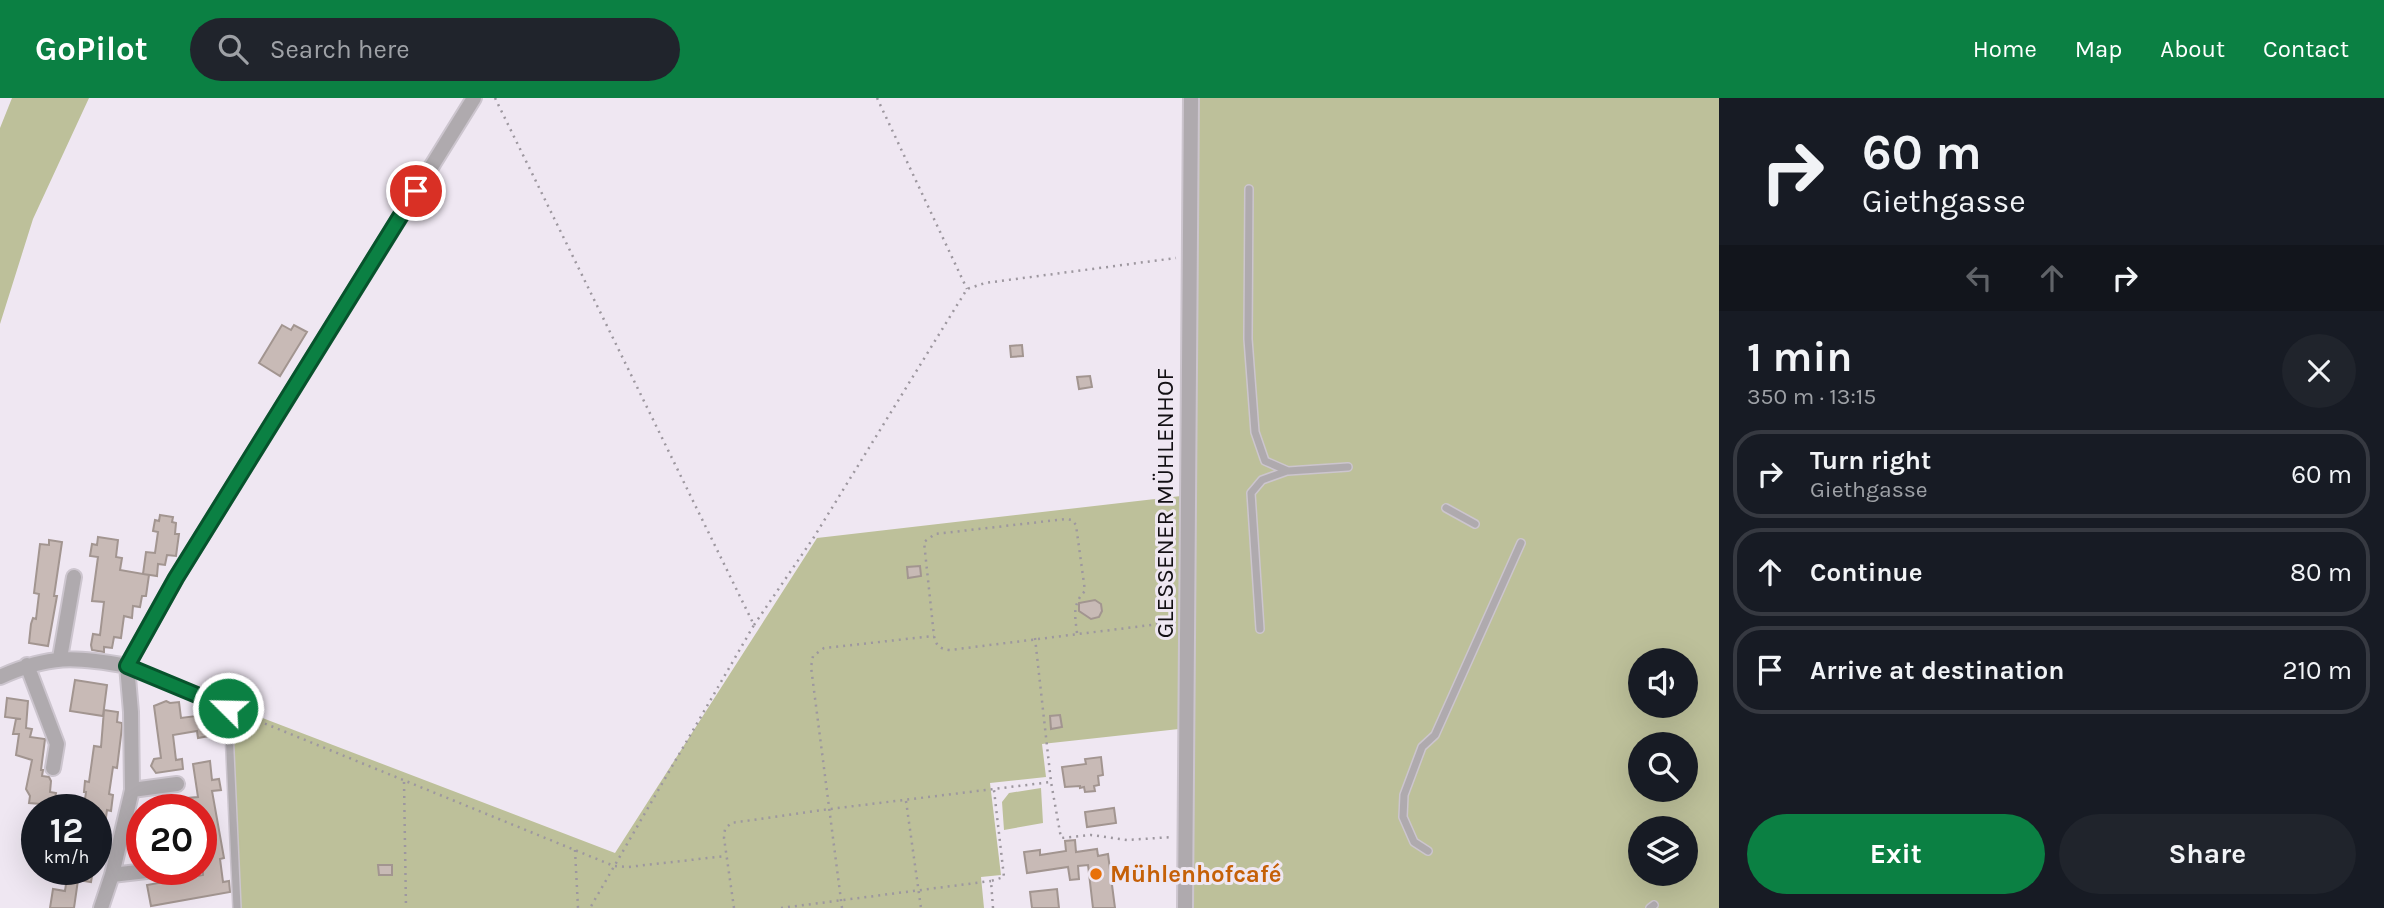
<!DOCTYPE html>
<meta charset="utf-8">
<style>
body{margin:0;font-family:Karla,sans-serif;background:#20242c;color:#f1f3f6;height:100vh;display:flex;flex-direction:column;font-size:26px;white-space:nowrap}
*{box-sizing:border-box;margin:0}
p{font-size:23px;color:#9ea1a6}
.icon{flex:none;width:38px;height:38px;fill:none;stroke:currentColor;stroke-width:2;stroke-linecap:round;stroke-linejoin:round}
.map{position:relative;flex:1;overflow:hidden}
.sheet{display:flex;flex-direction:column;background:#171b24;width:665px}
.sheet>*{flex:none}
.banner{background:#171b24;color:#f1f3f6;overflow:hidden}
.fabs{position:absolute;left:1628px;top:550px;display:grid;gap:14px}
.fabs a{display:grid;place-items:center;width:70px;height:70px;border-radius:50%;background:#171b24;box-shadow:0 7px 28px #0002;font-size:35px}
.speed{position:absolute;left:21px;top:696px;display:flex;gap:14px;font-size:35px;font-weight:700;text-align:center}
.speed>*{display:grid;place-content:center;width:91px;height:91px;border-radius:50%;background:#171b24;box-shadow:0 7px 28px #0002;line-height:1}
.speed small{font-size:18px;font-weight:400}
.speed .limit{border:10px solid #d22;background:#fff;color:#111}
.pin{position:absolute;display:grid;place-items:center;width:60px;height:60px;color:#fff;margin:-30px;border:4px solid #fff;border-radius:50%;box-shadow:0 2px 7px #0007}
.me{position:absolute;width:77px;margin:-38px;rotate:293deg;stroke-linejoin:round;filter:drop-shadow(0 0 5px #0008)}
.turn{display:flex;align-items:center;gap:24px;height:147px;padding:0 28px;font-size:32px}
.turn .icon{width:91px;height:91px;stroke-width:2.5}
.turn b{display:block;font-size:49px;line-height:60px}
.lanes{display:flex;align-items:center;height:66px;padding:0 28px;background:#0003;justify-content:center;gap:35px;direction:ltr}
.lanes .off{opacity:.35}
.round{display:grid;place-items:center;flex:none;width:74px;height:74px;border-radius:37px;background:#20242c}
.headline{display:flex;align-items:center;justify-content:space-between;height:119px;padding:0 28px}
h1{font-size:42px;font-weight:700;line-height:52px}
.primary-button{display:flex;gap:14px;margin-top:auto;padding:14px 28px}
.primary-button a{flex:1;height:80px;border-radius:42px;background:#0b8043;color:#fff;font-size:28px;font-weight:700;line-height:80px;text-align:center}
.primary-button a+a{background:#20242c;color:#f1f3f6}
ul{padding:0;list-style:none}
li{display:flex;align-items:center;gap:21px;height:88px;margin:0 14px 10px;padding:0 14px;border:4px solid #363941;border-radius:28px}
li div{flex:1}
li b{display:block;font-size:26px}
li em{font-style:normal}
header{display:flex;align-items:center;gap:42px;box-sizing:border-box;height:98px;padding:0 35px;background:#0b8043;color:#fff}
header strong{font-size:33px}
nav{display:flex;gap:38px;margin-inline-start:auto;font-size:24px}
.search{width:490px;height:63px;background:#20242c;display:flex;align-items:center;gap:18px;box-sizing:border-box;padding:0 24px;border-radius:38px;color:#9ea1a6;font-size:26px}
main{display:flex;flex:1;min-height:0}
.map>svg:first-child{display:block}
</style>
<header>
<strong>GoPilot</strong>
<div class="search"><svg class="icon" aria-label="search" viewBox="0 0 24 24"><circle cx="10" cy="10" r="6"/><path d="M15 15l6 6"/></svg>Search here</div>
<nav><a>Home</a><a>Map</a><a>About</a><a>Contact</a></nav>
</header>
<main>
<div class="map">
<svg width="1719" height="810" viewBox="0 0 1719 810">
<rect width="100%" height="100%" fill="#efe7f2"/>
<!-- green -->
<path fill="#bdc09a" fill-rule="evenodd" d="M12,0h77l-56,121 -33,105v-196z
M1196,0h523v810h-525l-1,-412zM1640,562h45v45h-45zM1640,646h45v45h-45zM1640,730h45v45h-45z
M1181,398l-2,233 -137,15 4,33 -56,6 11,92 -20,2 3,31h-743l-10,-202 384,147 202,-315z
M1041,690l2,35 -39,7 -2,-28 7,-9z"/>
<!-- building -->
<path fill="#c8bab6" stroke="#a29590" stroke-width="2" d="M282,227l9,5 3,-5 13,7 -27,44 -21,-13z
M1022,247l1,11 -12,1 -1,-11z
M1090,278l2,11 -13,2 -2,-12z
M160,417l13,2 -1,5 4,1 -1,11h4l-3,22 -9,-1 -2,10 -7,-1 -1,12 -14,-2 3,-22 9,1 3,-21 -5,-1 2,-11 4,1z
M98,439l20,3 -2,17 6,1 -2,12 29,5 -3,21h-4l-2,11 -7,-1 -1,12 -8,-2 -3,22 -7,-1 -2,11 -8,-1v5l-12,-2 -1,-5 2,-11 7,1 4,-33 -12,-1 6,-44 -8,-1 2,-12 5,1z
M49,442l13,2 -8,54h3l-9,50 -19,-3 2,-19 2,-6 3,1 3,-25 -5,-1 6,-49 9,1z
M920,468l1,10 -13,2 -1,-11z
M1095,502l6,4 1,7 -3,6 -8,2 -12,-8v-8z
M75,582l32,5 -4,31 -33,-5z
M7,600l21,3 -2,27 6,1 -2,8 15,2 -4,31h2l-1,6 7,1 2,4 -1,11 6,1 -2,12 -25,-2 1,-7 -4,-7 6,-29 -16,-5 3,-21h-6l3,-15h5l-16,-2z
M166,603l4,2 9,-1 2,16 31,-4 3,21 -17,3 -1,-7 -24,4 3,25 6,-1 1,10 -27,4 -5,-7 3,-7 7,-1 -7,-52z
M104,612l14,2 -1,10 5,1v4l-5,41 -4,-1 -4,27 4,1 -2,16 -4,-1 -4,28 -7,-1v-29l-12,-1 2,-15h-2l1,-11 4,1 5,-36 7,1z
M1060,617l2,12 -11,2 -1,-13z
M1101,659l2,18 -5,1 1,9 -5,1 1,5 -10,1 -1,-5 -4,1v-2l-15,1 -3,-20 24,-3 -1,-5z
M210,663l2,19 7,-1 2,11 -9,1 12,67 -4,1 3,23 6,-1 1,11 -79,14 -4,-21 56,-10 -2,-65h-49l-1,-9 47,-4 -5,-33z
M1114,710l2,15 -29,4 -2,-15z
M1075,742l1,12 21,-3 1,7 10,-2 7,54h-22l-5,-43 -10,1 1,13 -9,1 -2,-13 -41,6 -3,-21 16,-2v5l26,-4 -1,-10z
M378,767h14v10h-13z
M68,772h25l-2,12 -13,-2 -4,28h-24l3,-19 12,2z
M1057,791l2,19h-27l-2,-16z"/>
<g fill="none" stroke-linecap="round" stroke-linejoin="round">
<!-- service casing -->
<g stroke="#ccc5ce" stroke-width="10">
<path id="service" d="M1249,91l-1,150 7,93 10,29 23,10 60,-4
M1446,410l29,16
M1260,531l-9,-136 11,-13 25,-9
M128,568l100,42 9,200
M1428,753l-14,-9 -11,-25 1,-22 18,-48 13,-12 86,-192
M1650,810l4,-3"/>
</g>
<!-- minor casing -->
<g stroke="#ccc5ce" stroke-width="18">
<path id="minor" d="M60,560l14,-81
M27,567l30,79 -4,24
M0,579c49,-22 75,-21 127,-11
M132,692l45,-6
M112,777l43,-5
M101,810l11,-33 20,-85 -1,-78 -4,-46 49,-88 298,-480
M1185,810l6,-810"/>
</g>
<!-- path -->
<path stroke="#9d979f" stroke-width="2.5" stroke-dasharray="2 5" stroke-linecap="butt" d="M495,0l259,527 -164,283
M877,0l90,191
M754,527l60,-88 153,-248 18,-6 191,-25
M1077,535c-2,-17 -5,-29 8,-42l-9,-66 -4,-5 -6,-1 -131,15 -11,8 10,94c2,10 6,13 16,14l225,-28
M1035,540l16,144 10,56 30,-3 36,5 46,-3
M239,615l375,153 14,1 98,-11
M404,684l2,126
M906,703l15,107
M575,752l3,58
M734,810l-10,-70 1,-9 6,-6 99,-14 221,-27
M781,810l210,-27
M842,810l-31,-241 2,-11 11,-8 110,-12
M993,810l-2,-27 13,-4 -10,-87"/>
<!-- service -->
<use href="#service" stroke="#afaaae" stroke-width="7"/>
<!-- minor -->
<use href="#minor" stroke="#afaaae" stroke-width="14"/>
</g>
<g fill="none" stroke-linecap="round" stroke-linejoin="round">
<!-- route casing -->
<g stroke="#07532c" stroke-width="18">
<path id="route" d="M228,610l-101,-42 49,-88 240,-387"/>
</g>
<!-- route -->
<use href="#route" stroke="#0b8043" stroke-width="12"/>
</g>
<!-- markers -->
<circle fill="#e8710a" stroke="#efe7f2" stroke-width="2.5" cx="1096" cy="776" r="7"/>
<g text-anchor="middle" stroke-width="6" stroke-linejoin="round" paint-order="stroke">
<!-- street labels -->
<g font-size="24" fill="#131014" stroke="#efe7f2">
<text transform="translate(1165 405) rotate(-90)" y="8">GLESSENER MÜHLENHOF</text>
</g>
<!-- food labels -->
<g font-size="24" font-weight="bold" fill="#c56008" stroke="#efe7f2" text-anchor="start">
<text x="1110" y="784">Mühlenhofcafé</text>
</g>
</g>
</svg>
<div class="fabs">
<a><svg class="icon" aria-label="sound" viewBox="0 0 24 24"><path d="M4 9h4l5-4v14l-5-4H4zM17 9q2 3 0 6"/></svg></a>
<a><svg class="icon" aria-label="search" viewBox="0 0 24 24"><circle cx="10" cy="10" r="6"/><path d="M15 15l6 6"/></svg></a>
<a><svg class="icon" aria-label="layers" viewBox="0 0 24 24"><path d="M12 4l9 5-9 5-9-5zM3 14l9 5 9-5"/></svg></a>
</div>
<div class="speed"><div>12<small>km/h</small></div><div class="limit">20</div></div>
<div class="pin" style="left:416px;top:93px;background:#d93025"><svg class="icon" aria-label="arrive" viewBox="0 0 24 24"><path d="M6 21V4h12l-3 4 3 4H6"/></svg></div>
<svg class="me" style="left:228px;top:610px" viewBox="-20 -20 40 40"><circle r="17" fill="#0b8043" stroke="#fff" stroke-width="3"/><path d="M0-11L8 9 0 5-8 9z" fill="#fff"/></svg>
</div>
<section class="sheet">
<div class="banner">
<div class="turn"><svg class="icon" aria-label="right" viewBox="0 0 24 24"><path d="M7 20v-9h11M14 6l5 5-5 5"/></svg><div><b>60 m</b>Giethgasse</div></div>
<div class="lanes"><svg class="icon off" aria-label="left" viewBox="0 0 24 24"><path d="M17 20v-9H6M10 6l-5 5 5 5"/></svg><svg class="icon off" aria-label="ahead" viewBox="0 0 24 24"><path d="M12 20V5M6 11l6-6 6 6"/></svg><svg class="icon" aria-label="right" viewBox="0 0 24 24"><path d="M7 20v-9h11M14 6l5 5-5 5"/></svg></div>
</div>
<div class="headline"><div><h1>1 min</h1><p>350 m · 13:15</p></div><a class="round"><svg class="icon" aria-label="close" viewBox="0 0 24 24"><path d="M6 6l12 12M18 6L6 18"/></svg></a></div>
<ul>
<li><svg class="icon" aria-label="right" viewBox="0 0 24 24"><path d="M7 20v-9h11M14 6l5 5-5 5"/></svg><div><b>Turn right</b><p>Giethgasse</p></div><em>60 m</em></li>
<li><svg class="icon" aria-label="ahead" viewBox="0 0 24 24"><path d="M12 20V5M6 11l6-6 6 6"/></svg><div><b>Continue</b></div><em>80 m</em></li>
<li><svg class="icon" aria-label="arrive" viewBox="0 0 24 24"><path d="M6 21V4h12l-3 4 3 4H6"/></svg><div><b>Arrive at destination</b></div><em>210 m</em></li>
</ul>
<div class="primary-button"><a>Exit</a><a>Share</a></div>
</section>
</main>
